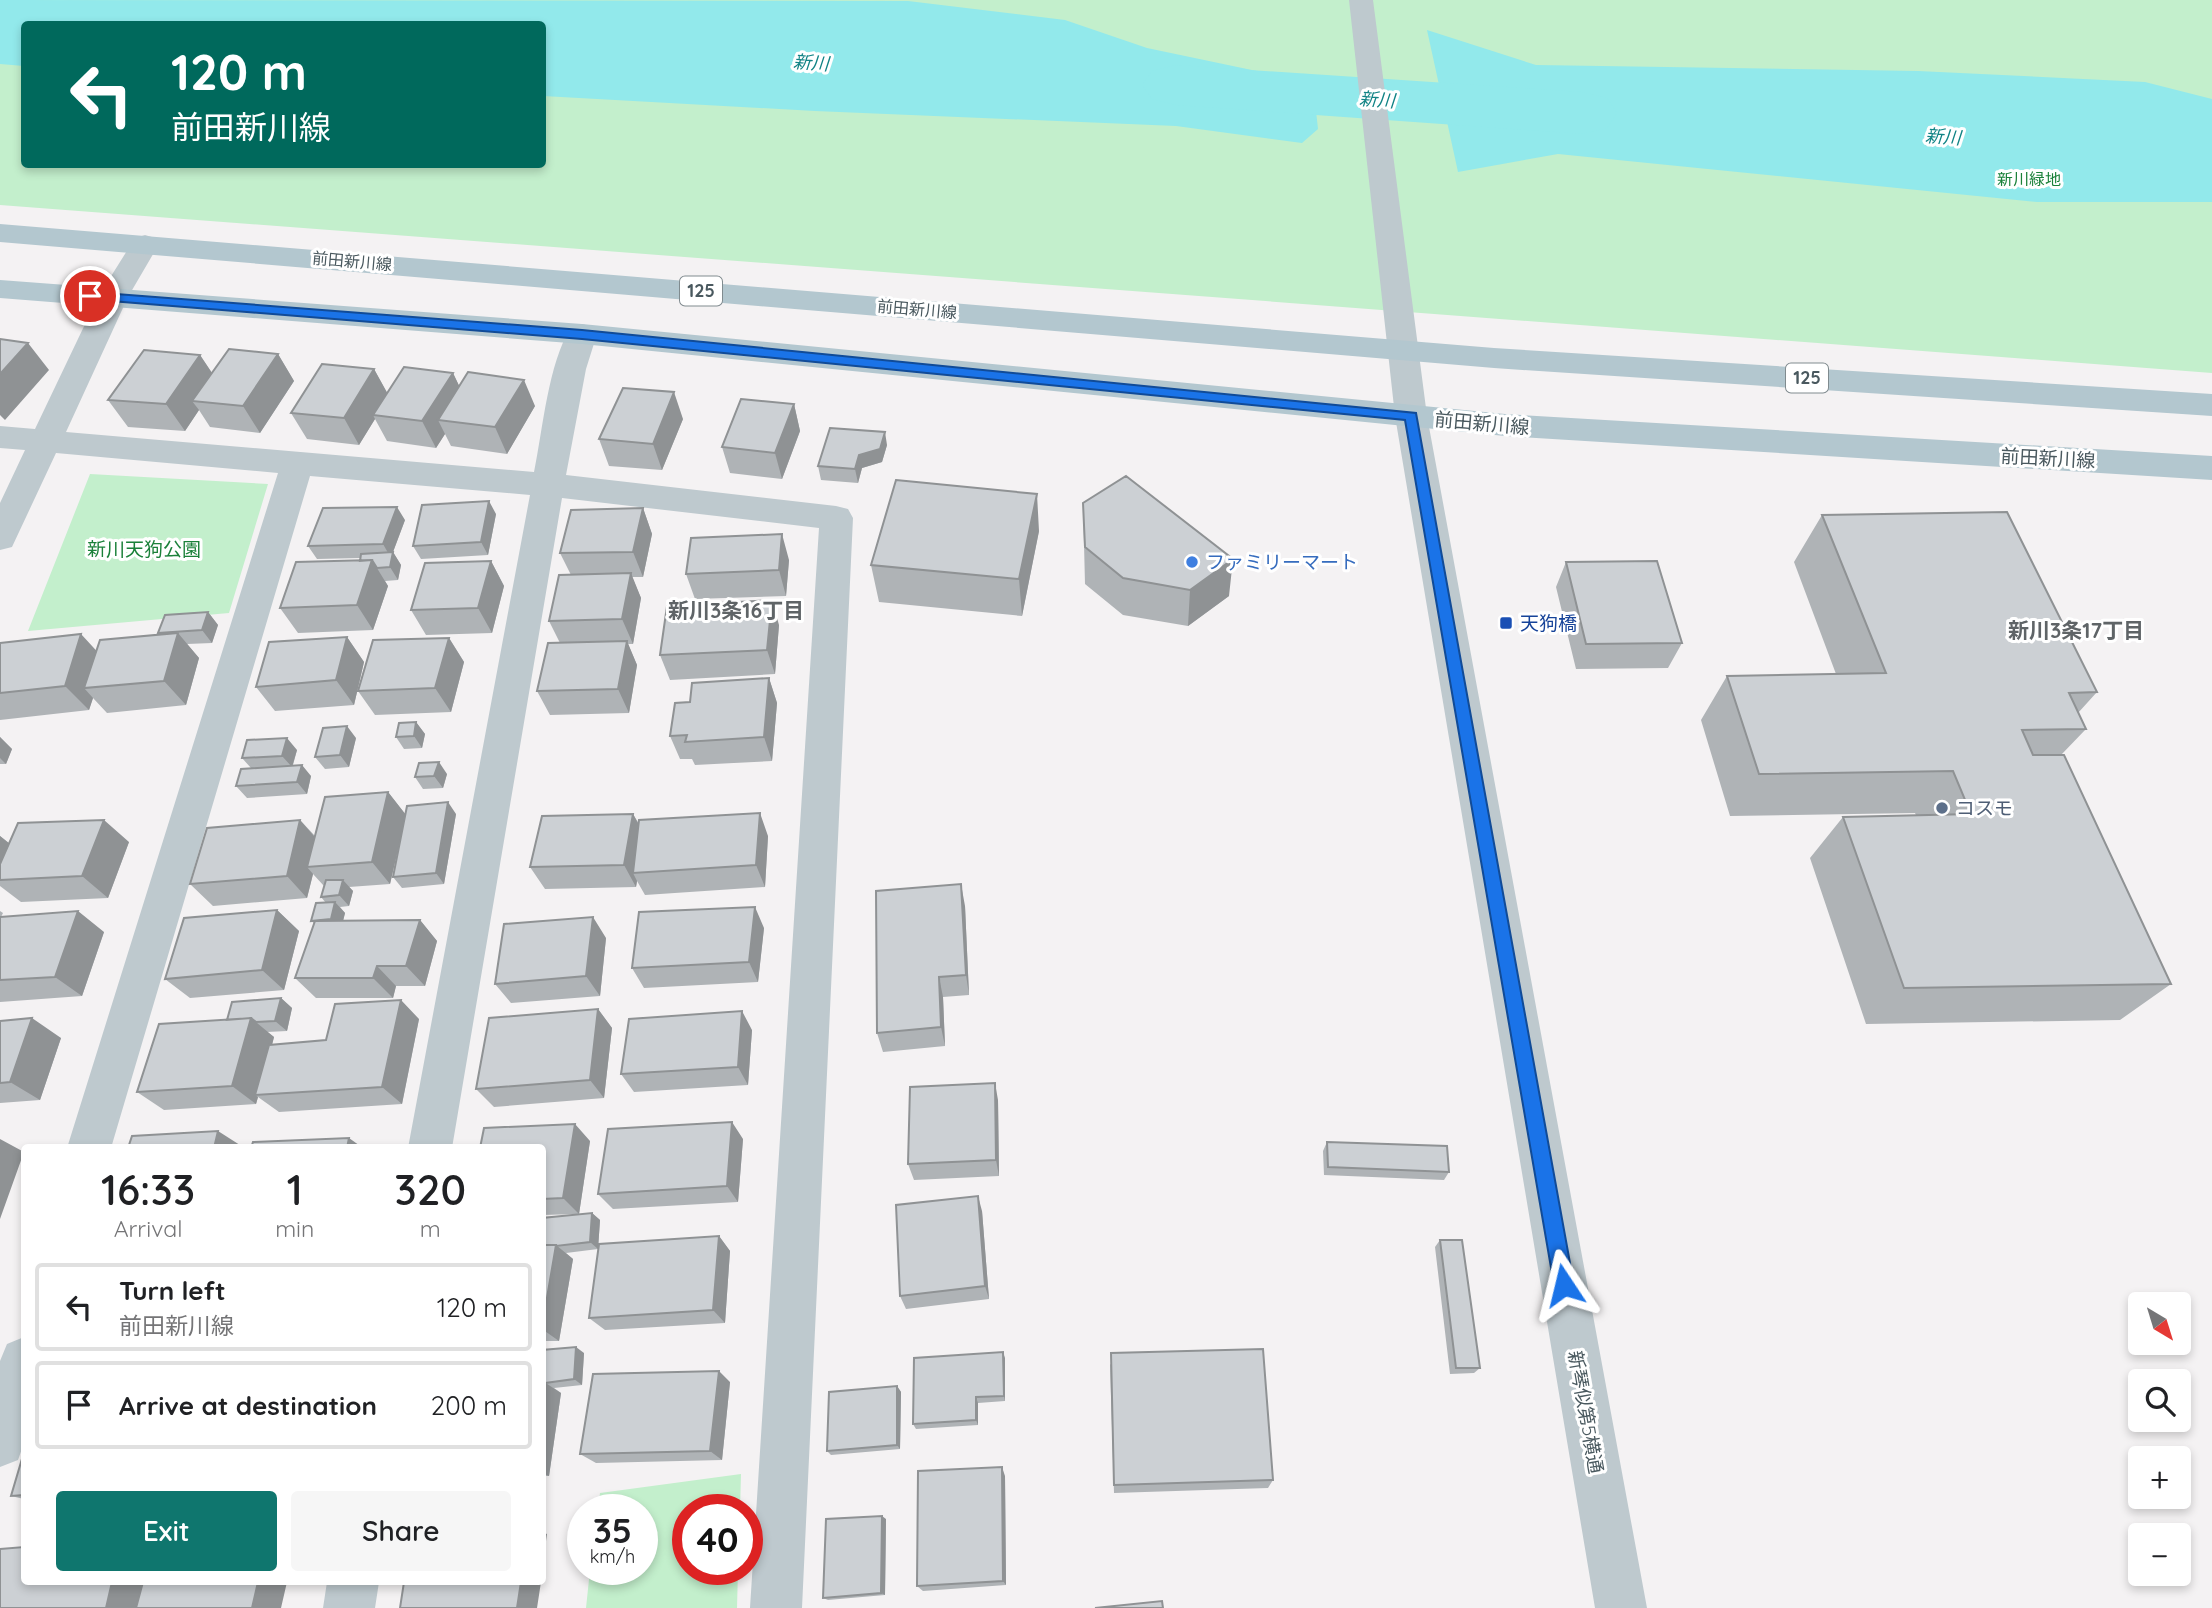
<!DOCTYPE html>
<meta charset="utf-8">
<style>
body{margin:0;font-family:Quicksand,"Noto Sans JP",sans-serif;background:#f6f6f6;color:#202124;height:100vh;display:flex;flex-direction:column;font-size:26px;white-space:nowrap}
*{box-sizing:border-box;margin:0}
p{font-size:23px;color:#757577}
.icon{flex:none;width:38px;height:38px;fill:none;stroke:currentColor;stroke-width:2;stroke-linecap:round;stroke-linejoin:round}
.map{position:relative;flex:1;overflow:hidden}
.sheet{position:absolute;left:21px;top:1144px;width:525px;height:441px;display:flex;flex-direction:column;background:#fff;border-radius:7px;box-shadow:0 4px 10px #0003}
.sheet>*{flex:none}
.hud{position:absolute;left:21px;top:21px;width:525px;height:147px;border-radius:7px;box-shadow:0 4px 10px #0003;background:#00695c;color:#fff;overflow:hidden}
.needle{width:46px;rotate:142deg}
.buttons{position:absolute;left:2128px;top:1292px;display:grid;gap:14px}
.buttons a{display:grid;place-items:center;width:63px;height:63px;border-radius:7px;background:#fff;box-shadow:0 4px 10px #0003;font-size:35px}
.speed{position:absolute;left:567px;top:1494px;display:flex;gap:14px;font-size:35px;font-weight:700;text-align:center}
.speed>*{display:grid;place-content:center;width:91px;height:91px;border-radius:50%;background:#fff;box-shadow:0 4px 10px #0003;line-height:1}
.speed small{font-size:18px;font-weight:400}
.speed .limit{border:10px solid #d22;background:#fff;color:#111}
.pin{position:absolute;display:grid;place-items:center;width:60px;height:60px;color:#fff;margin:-30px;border:4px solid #fff;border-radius:50%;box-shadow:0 2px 7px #0007}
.me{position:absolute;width:77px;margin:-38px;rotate:350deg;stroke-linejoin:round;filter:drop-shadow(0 0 5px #0008)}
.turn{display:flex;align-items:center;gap:24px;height:147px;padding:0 35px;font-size:32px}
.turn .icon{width:91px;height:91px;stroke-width:2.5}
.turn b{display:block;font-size:49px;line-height:60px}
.eta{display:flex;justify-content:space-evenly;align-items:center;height:119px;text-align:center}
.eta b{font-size:42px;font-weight:600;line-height:49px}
.primary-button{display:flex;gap:14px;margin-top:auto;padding:14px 35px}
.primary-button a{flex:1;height:80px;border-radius:7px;background:#0f766e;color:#fff;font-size:28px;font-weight:600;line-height:80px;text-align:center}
.primary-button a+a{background:#f6f6f6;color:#202124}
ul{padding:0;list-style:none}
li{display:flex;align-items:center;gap:21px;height:88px;margin:0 14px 10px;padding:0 21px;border:4px solid #e0e0e0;border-radius:7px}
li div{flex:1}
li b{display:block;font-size:26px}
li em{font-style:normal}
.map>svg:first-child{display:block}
</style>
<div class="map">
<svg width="2212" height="1608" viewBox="0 0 2212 1608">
<rect width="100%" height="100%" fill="#f4f2f3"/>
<!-- green -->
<path fill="#c3efcc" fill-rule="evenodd" d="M0,0h2212v373l-2212,-168zM24,24h518v140h-518z
M90,474l178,10 -39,129 -201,18z
M741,1474l-1,36h-52v60h50l-1,38h-151l4,-38h52v-60h-44l2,-17z"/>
<!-- water -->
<path fill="#92e9eb" d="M0,0l908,1 157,19 82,28 166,35 5,46 -16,14 -126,-17 -361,-15 -272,-15 -1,-72h-518v42l-24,-2z
M1427,30l109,35 382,6 227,11 67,17v103h-175l-479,-48 -100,18z"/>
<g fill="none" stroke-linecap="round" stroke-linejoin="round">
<!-- river -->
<path fill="#92e9eb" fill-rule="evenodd" d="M1176,65l406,27 25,6 10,15 -10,15 -25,6 -406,-29 -24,-6 -10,-14 10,-14z"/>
<!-- minor -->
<path fill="#bec9ce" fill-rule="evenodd" d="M1349,0h24l54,416 220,1192h-52l-200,-1192z
M145,235l10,3 4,6 -31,53 -62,135 468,40c9,-43 14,-108 37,-145l11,-3 11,3 4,7 -11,35 -20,106 270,31 12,3 5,9 -51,1090h-52l69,-1080 -257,-30 -110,650h-44l122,-653 -220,-19 -199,672h-44l211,-675 -222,-20 -44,94 -12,3v-47l25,-53 -25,-2v-22l35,3 63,-132 37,-59z
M24,1337v106l-6,17 -18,7v-106l7,-17z
M327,1582h52l-4,26h-52z"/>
<!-- major -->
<path fill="#b3c7cf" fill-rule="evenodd" d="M0,224l1494,124 718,46v22l-718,-48 -1494,-126z
M0,280l582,44 923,90 707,42v24l-707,-44 -923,-92 -582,-46z"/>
</g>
<!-- wall -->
<path fill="#afb3b6" d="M278,354l16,27 -34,52 -50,-6 -11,-17 -14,21 -57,-4 -20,-27 92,-45 12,18z
M374,369l13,24 66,-20 6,13 76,20 -28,48 -56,-8 -6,-12 -9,14 -49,-7 -12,-22 -16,26 -52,-6 -16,-26z
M794,404l6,27 -18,48 -52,-6 -8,-26z
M683,419l-21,51 -53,-4 -10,-27z
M887,445l-5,17 -20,6 -4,15 -37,-3 -3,-14z
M1083,503l146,93 -41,30 -65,-11 -38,-31z
M643,508l9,26 -9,43h-11l9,21 -8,46h-5l9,21 -8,48 -79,2 -13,-24 23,-48 -11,-22 22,-46 -11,-22z
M496,514l-8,41 -67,4 -8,-13z
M1822,515l275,177 -19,21 8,16 -25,26 110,229 -51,36 -254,4 -56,-166 33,-41 73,-2 -1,-2 -185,3 -29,-96 26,-44 109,-2 -42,-112z
M405,520l-12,32 8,13 -3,15 -13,1 3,5 -15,44 -75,3 -18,-25 80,-47v-3l-43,1 -9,-13z
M1039,531l-17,85 -143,-14 -8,-37z
M789,560l-3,36 -91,3 -9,-25z
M491,561l13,25 -12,47 -66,2 -15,-25z
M1566,562l116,81 -14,25 -92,1 -20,-82z
M208,612l10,13 -6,18 -25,1 12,14 -13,47 -79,8 -14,-15 -4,12 -89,10v-77l96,7 64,-15 -2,-2z
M779,625l-4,49 -105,6 -10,-25z
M347,637l17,25 -10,43 -79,6 -19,-24z
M449,638l15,24 -13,50 -76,3 -17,-24z
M769,678l8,25 -5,58 -77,4 -3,-6h-12l-10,-23 20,-34z
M416,722l9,12 -3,14 -18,1 -8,-12z
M0,737l12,12 -6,15h-6z
M356,738l-7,29 -24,2 -10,-12z
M297,750l-4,15 18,11 -4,18 -60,4 -11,-12 15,-18 -9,-10z
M447,774l-4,14 -20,1 -8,-12z
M388,792l18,23 50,-1 -12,70 -42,4 -9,-11 11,-53 -14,60 -41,3 4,4 -4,15 -9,1 5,6 -2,8 77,-1 17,21 -12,45h-29l-3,12h-77l-21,-20 19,-55 -3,-2 15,-18 -5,-6 3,-11 -11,-12 -6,24 -94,8 -23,-22 110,-64 15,16z
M633,814l6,10 129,12 -3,51 -120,8 -8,-14 -1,6 -91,2 -15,-22z
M0,836l9,7 120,-1 -21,56 -87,4 -21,-16z
M965,906l4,89 -26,2 2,49 -62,6 -6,-19z
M277,910l22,21 -15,59 -94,8 -25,-19z
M0,911l3,2 -2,4 103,15 -22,64 -82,6z
M764,928l-6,54 -114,6 -12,-20z
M606,938l-6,58 -89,7 -16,-19z
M281,998l11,10 -5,23 -20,1 7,5 -2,8 54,-5 93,-21 -17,85 -123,8 -21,-15 -2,7 -92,6 -27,-18 90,-72z
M598,1009l14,19 -8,70 -110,9 -18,-18z
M0,1021l61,17 -21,62 -40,3z
M752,1030l-4,55 -114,7 -13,-18z
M998,1100l1,76 -85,4 -6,-16z
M743,1139l-5,63 -125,7 -15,-15z
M590,1141l-11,73 -37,1v-67z
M1327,1142l122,30 -5,8 -120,-5 -1,-24z
M982,1211l7,88 -83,10 -6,-13z
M592,1213l8,7 -2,29 -32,4 7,6 -14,82h-17v-123z
M719,1236l11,15 -5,72 -120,7 -16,-12z
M1440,1240l40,128 -6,5 -24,1 -15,-127z
M542,1350l42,3 -2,32 -28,3 7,5 -12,83h-7z
M1005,1358v43l-27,2v22l-62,4 -3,-5z
M1110,1364l163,116 -5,8 -154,5z
M730,1382l-8,78 -126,3 -16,-9z
M897,1386l4,6 -1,57 -69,6 -4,-4z
M24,1452v47l-13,-3z
M1005,1476l1,109 -83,6 -6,-5z
M886,1519l-1,76 -57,5 -5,-2z"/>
<!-- shaded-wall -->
<path fill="#8f9294" d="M28,343l21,27 -44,50 -5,-5v-41z
M278,354l16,27 -34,52 -17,-27z
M200,355l18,27 -26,19 7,9 -14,21 -19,-27z
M374,369l15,27 -16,19 2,4 -16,26 -15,-27z
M453,373l13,27 -28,20 7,14 -9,14 -14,-27z
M524,380l11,26 -28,48 -12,-27z
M674,392l9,27 -21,51 -9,-26z
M794,404l6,27 -18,48 -7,-26z
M885,432l2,13 -5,17 -20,6 -4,15 -3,-14 4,-14z
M1037,494l2,37 -17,85 -3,-37z
M489,501l7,13 -8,41 -7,-13z
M397,507l8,13 -12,32 8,13 -3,15 -8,-13 1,-9 -8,-14z
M643,508l9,26 -9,43 -10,-25z
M782,534l7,26 -3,36 -7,-26z
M1233,559l-4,37 -41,30 2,-36z
M372,560l16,26 -15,44 -16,-25z
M491,561l13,25 -12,47 -14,-25z
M631,573l10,25 -8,46 -11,-25z
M772,600l7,25 -4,49 -8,-24z
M208,612l10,13 -6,18 -10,-13z
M178,633l21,25 -13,47 -22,-24z
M81,634l23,25 -20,29 9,10 -4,12 -24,-24z
M347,637l17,25 -10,43 -18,-25z
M449,638l15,24 -13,50 -16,-24z
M627,641l10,24 -8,48 -11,-24z
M769,678l8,25 -5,58 -8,-24z
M416,722l9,12 -3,14 -8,-12z
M347,726l9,12 -7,29 -9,-12z
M0,737l12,12 -6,15 -6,-6z
M287,738l10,12 -5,17 -10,-11z
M439,762l8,12 -4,14 -9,-12z
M302,765l9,11 -4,18 -10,-12z
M388,792l18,23 -16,69 -18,-22z
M448,802l8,12 -12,70 -8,-11z
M760,813l8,23 -3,51 -9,-22z
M633,814l12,22 -12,37 4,8 -1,6 -12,-22z
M104,820l25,22 -21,56 -26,-22z
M300,820l20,23 -13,24 6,7 -6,24 -20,-22z
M0,836l16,13 -16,31z
M343,880l10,11 -4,15 -10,-11z
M961,884l4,22 4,89 -3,-20z
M335,902l10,11 -4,16 -10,-10z
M755,907l9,21 -6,54 -9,-20z
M277,910l22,21 -15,59 -22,-20z
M78,911l26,21 -22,64 -27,-19z
M593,917l13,21 -6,58 -14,-20z
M420,920l17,21 -12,45 -19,-20z
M377,966l19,20 -3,12 -20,-20z
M939,977l4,20 2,49 -4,-19z
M281,998l11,10 -5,23 -12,-10z
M401,1000l18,19 -17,85 -20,-17z
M598,1009l14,19 -8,70 -14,-18z
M742,1011l10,19 -4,55 -10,-18z
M32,1018l29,20 -21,62 -30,-18z
M251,1018l23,19 -15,58h-4l3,2 -2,7 -24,-18z
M995,1083l3,17 1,76 -3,-16z
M732,1122l11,17 -5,63 -11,-16z
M575,1124l15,17 -11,73 -16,-16z
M218,1131l25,16v1h-29z
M349,1138l14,10h-16z
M0,1139l24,13 -24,67z
M978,1196l4,15 7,88 -4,-13z
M592,1213l8,7 -2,29 -8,-7z
M719,1236l11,15 -5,72 -12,-13z
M556,1245l17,14 -14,82 -17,-12z
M576,1347l8,6 -2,32 -8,-6z
M1003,1352l2,6v43l-1,-5z
M719,1371l11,11 -8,78 -12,-9z
M544,1382l17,11 -12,83 -7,-3v-83z
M897,1386l4,6 -1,57 -3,-4z
M976,1397l2,6v22l-2,-5z
M1002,1467l3,9 1,109 -3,-4z
M882,1516l4,3 -1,76 -4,-2z
M542,1532l5,2 -5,35z
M112,1582h34l-6,26h-34z
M258,1582h29l-6,26h-29z
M521,1582h20l-4,26h-20z"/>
<!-- building -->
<path fill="#ccd0d4" stroke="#8f9294" stroke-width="2" d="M0,339l28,4 -28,31z
M229,349l49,5 -35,52 -51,-5z
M144,350l56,5 -34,49 -58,-4z
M322,364l52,5 -30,49 -53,-5z
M404,367l49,6 -31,48 -49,-6z
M468,372l56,8 -29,47 -57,-7z
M623,388l51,4 -21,52 -54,-5z
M741,399l53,5 -19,49 -53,-6z
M830,428l55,4 -5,17 -21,6 -4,14 -37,-3z
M1126,476l107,83 -43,31 -67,-12 -38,-31 -2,-44z
M896,480l141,14 -18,85 -148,-14z
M489,501l-8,41 -68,4 9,-41z
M397,507l-14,37 -75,2 15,-38z
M643,508l-10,44 -73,1 11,-43z
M2007,512l90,180 -28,1 17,36 -64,1 11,25h31l107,229 -267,4 -61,-171 128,-3 -18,-43 -194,3 -32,-98 159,-3 -64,-158z
M782,534l-3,36 -93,4 5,-36z
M393,552l-3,15 -13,1 -5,-8 -12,1 1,-7z
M372,560l-15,45 -77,3 16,-46z
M491,561l-13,47 -67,2 14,-47z
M1657,561l25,82 -96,1 -20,-82z
M631,573l-9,46 -73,2 10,-46z
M772,600l-5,50 -107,5 7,-49z
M208,612l-6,18 -44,3 7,-18z
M178,633l-14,48 -80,7 16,-48z
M81,634l-16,52 -65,7v-50z
M347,637l-11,43 -80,7 13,-45z
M449,638l-14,50 -77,3 15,-51z
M627,641l-9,48 -81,2 11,-48z
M769,678l-5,59 -79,5 2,-7 -17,1 5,-33 15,-1 2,-19z
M416,722l-2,14 -18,1 3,-14z
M347,726l-7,29 -25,2 8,-29z
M287,738l-5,18 -40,2 5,-18z
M439,762l-5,14 -19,1 4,-14z
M302,765l-5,17 -61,4 5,-17z
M388,792l-16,70 -65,5 18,-70z
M448,802l-12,71 -43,4 14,-71z
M760,813l-4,52 -123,8 6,-53z
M633,814l-9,51 -94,2 12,-51z
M104,820l-22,56 -82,4v-16l18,-41z
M300,820l-13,56 -97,8 17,-56z
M326,880h17l-4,15 -18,2z
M961,884l5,91 -27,2 2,50 -64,6 -1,-142z
M335,902l-4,17 -20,2 5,-18z
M755,907l-6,55 -117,6 7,-56z
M277,910l-15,60 -97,9 19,-61z
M78,911l-23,66 -55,3v-63z
M593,917l-7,59 -91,8 9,-60z
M420,920l-14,46h-29l-4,12h-78l20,-57z
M281,998l-6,23 -19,1 -5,-4 -24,2 5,-18z
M401,1000l-19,87 -127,8 14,-50 57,-5 9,-36z
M598,1009l-8,71 -114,9 13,-71z
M742,1011l-4,56 -117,7 8,-55z
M32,1018l-22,64 -10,1v-62z
M251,1018l-19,68 -95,6 22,-68z
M995,1083l1,77 -88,4 2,-77z
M732,1122l-5,64 -129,8 10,-65z
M575,1124l-12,74 -21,1v-51h-62l4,-20z
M218,1131l-4,17h-86l4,-12z
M349,1138l-2,10h-96l2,-6z
M1327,1142l120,4 2,26 -121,-5z
M978,1196l7,90 -85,10 -4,-91z
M592,1213l-2,29 -34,4v-1h-14v-27z
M719,1236l-6,74 -124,8 10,-74z
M1440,1240h22l18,128h-24z
M542,1245h14l-14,82z
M576,1347l-2,32 -29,4 -3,-1v-32z
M1263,1349l10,131 -159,5 -3,-132z
M1003,1352l1,44 -28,1v23l-63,4 1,-66z
M719,1371l-9,80 -130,3 13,-80z
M897,1386v59l-70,6 2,-59z
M24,1452v43l-13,1z
M1002,1467l1,114 -86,5 1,-115z
M882,1516l-1,77 -58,5 3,-79z
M24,1547v35h88l-6,26h-106v-59z
M143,1582h115l-6,26h-116z
M404,1582h117l-4,26h-117z
M1162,1601l1,7h-68z"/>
<!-- route -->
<path fill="#1a73e8" stroke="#114b97" stroke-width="2" d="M90,292l492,38 834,83 158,872 -3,7 -7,2 -7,-2 -3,-7 -149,-865 -823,-81 -496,-40 -2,-3z"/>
<!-- markers -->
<circle fill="#3f7fe0" stroke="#fff" stroke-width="2.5" cx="1192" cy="562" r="7"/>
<rect fill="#1a4fb4" stroke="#fff" stroke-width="2.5" x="1499" y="616" width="14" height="14" rx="3.5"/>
<circle fill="#5c6f8a" stroke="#fff" stroke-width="2.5" cx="1942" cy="808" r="7"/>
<g text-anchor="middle" stroke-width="6" stroke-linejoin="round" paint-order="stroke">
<!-- far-park labels -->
<g font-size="16" fill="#1b813a" stroke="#fff">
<text x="2029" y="185">新川緑地</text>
</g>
<!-- far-street labels -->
<g font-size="16" fill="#4a595f" stroke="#fff">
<text transform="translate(352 261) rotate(5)" y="6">前田新川線</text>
<text transform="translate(917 309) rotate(5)" y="6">前田新川線</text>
</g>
<!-- far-water labels -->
<g font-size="18" font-style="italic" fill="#118385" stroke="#fff">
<text transform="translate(811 63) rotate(4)" y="6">新川</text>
<text transform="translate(1377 100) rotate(4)" y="6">新川</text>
<text transform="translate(1943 137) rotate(4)" y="6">新川</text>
</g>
<!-- shield labels -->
<g fill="#fff" stroke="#808b8f" stroke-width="2">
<rect x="680" y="276.5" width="42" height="29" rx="5"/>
<rect x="1786" y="363.5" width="42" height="29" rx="5"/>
</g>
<g font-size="18" font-weight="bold" fill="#4a595f">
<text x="701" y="297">125</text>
<text x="1807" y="384">125</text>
</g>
<!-- street labels -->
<g font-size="19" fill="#4a595f" stroke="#fff">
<text transform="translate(1482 423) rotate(5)" y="7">前田新川線</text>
<text transform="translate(2048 458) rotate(3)" y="7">前田新川線</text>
<text transform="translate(1586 1412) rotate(80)" y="7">新琴似第5横通</text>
</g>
<!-- park labels -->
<g font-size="19" fill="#1b813a" stroke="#fff">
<text x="144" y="556">新川天狗公園</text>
</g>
<!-- shop labels -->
<g font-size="19" fill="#366cbe" stroke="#fff" text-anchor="start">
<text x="1206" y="569">ファミリーマート</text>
</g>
<!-- transit labels -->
<g font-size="19" fill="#164399" stroke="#fff" text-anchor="start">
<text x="1520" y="630">天狗橋</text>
</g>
<!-- service labels -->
<g font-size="19" fill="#4e5e75" stroke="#fff" text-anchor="start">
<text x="1956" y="815">コスモ</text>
</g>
<!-- neighbourhood labels -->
<g font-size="21" font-weight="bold" fill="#5f6467" stroke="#fff">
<text x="736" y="618">新川3条16丁目</text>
<text x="2076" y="638">新川3条17丁目</text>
</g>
</g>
</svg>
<div class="buttons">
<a><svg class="needle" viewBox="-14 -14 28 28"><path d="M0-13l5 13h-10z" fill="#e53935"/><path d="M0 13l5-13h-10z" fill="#757577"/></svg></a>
<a><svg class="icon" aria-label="search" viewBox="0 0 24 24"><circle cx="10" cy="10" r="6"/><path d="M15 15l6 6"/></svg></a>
<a>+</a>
<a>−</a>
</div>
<div class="speed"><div>35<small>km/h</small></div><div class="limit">40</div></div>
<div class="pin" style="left:90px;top:296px;background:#d93025"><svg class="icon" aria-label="arrive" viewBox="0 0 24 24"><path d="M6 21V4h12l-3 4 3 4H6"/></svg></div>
<svg class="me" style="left:1564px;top:1285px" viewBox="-20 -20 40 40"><path d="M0-17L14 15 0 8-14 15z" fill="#1a73e8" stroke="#fff" stroke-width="4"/></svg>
<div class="hud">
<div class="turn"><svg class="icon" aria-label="left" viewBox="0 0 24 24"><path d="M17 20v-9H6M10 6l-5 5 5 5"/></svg><div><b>120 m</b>前田新川線</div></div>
</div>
<section class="sheet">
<div class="eta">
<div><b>16:33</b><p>Arrival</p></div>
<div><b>1</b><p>min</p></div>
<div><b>320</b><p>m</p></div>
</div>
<ul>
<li><svg class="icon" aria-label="left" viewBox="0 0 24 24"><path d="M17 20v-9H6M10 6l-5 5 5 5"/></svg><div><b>Turn left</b><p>前田新川線</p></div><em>120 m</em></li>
<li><svg class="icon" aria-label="arrive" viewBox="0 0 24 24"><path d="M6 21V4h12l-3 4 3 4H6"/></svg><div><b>Arrive at destination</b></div><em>200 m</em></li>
</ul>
<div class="primary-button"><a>Exit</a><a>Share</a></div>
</section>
</div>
